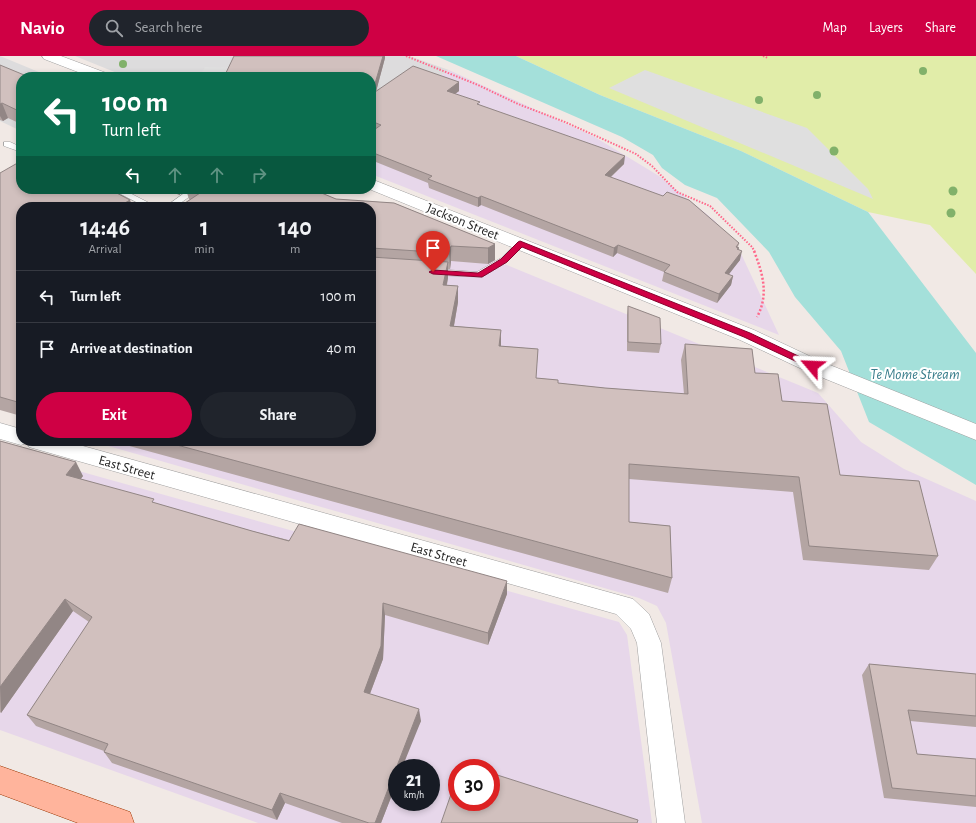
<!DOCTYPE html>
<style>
body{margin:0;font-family:"Alegreya Sans",sans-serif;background:#20242c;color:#f1f3f6;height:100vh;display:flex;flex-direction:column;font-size:15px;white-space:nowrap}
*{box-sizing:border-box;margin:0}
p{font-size:13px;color:#9ea1a6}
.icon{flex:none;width:22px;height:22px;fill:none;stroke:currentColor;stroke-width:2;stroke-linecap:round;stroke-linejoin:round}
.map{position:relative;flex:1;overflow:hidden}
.drawer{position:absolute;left:16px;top:146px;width:360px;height:244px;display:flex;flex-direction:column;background:#171b24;border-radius:16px;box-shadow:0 2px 6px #0003}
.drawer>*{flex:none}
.banner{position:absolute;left:16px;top:16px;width:360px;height:122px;border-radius:16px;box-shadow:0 2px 6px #0003;background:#0b6e4f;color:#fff;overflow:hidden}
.speed{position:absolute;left:388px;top:703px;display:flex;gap:8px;font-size:20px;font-weight:700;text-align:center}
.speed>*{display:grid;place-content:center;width:52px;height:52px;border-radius:50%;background:#171b24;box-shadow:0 2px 6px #0003;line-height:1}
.speed small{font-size:10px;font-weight:400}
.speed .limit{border:6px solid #d22;background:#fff;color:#111}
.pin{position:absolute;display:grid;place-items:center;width:34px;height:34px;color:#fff;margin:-41px -17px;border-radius:50% 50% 50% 0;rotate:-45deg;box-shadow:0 0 4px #0007}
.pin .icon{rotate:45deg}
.me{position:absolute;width:44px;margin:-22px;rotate:296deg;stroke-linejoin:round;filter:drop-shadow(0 0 3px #0008)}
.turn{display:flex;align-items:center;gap:14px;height:84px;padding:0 20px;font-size:18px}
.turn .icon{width:52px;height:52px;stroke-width:2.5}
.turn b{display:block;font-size:28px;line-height:34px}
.lanes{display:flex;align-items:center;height:38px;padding:0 20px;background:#0003;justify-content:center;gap:20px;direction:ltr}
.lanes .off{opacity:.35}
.eta{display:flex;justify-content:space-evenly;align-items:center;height:68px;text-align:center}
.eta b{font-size:24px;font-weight:700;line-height:28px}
.action{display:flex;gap:8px;margin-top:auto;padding:8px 20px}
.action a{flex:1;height:46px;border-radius:24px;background:#cf0044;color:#fff;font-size:16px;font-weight:700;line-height:46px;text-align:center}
.action a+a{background:#20242c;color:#f1f3f6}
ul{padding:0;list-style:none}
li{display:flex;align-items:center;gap:12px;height:52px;padding:0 20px;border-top:1px solid #363941}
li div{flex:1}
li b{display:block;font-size:15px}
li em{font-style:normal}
header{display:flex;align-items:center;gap:24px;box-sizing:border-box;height:56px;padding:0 20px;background:#cf0044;color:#fff}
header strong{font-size:19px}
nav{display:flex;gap:22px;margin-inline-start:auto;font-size:14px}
.search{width:280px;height:36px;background:#20242c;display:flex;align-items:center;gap:10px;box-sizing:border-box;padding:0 14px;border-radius:22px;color:#9ea1a6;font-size:15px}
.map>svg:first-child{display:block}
</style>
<header>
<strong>Navio</strong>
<div class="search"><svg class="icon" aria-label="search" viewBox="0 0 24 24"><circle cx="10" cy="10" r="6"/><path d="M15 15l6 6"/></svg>Search here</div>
<nav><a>Map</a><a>Layers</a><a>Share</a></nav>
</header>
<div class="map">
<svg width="976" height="767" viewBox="0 0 976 767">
<rect width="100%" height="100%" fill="#f1e9e5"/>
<!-- residential -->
<path fill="#dddcdd" d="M0,0l51,21h-30v54l-21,-10z
M75,0h334l40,14 -78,54v-47h-244z"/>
<!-- industrial -->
<path fill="#e7d7ea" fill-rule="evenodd" d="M449,14l144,66 66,40 55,44 23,25 42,90 -408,-161v-50z
M371,153l447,184 43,49 43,27 72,32v322h-274l-36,-200 -9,-17 -18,-8 -548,-157h280z
M0,393l619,173 8,13 25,188h-394l-258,-93zM397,712h34v34h-34zM457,712h34v34h-34z"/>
<!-- grass -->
<path fill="#e1eda9" d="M516,0h460v218l-46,-49 -62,-13 -127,-61 -141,-56z"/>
<!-- parking -->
<path fill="#dfdfdf" d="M205,11l32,1 -4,9h-45l2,-4 7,1 5,-2z
M645,14l162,58 61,61 5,10 -264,-111z"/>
<!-- water -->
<path fill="#a4e0da" d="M436,0h80l84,39 141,56 127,61 108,141v132l-107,-63 -28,-71 -46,-54 -26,-45 -52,-54 -32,-13 -23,-17 -9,-13 -31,-18z"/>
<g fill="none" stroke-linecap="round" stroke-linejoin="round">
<!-- service casing -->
<g stroke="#a0a0a0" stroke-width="1">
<path id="service" d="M4,86h6l11,5v5l-17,-6z
M111,133h11l35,18h-11z
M190,133h10l-25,18h-10z
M520,185l5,3 -18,18 -25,15 -48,-2 -5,-3 5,-3 43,3 24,-14 16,-16z"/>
</g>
<!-- minor casing -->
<g stroke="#a0a0a0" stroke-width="1">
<path id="minor" d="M42,0h19l48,18 2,3h-20l-47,-18z
M371,123l383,151 66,31 156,63v16l-170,-69 -66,-31 -371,-151h2z
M0,367l21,6v12h44l568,158 16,15 12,29 24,180h-28l-20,-180 -6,-14 -15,-15 -580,-165 -7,-2 -2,-4 -6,2 -21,-6z"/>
</g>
<!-- primary casing -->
<g stroke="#9b3500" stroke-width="1">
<path id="primary" d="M0,710l130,46 4,11h-56l-78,-29z"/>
</g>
<!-- path-far1 -->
<path stroke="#ff688a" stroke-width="2" stroke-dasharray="1.5 1.5" stroke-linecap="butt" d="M406,0l72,29 40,19 47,18 71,32 16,12 25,26 33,14 42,41 3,5
M763,0l5,2"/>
<!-- path -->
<path stroke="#ff688a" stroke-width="2.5" stroke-dasharray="2 2" stroke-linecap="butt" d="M754,195c9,23 15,44 3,66"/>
<!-- service -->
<use href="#service" fill="#fff" fill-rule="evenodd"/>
<!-- minor -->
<use href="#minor" fill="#fff" fill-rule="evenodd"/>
<!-- primary -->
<use href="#primary" fill="#ffb49c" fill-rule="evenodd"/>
</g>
<!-- trees -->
<g fill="#81b16a">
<circle cx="123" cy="8" r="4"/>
<circle cx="923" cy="15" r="4"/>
<circle cx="817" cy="39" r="4"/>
<circle cx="759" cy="44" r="4"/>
<circle cx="834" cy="95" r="4.5"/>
<circle cx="953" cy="135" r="4.5"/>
<circle cx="951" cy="157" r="4.5"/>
</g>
<!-- wall -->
<path fill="#b4a5a3" d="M234,0h151v2l-9,33 83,-9v9l-4,3 25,11 144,59 -13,13 128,66 -1,4 1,1 -1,1 2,11 -12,14 5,2 -2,9 -14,18 -55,-22 2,-9 -47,-19 -4,4 -132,-52 -3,2 -49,-19 -1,-5 -57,-23v-28l3,-2 -3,-1v-52z
M0,9l21,12v47l-13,-6 -5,3 -3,-1z
M0,117l130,27 2,7h-111v209l-21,-6z
M166,133h146l24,10 58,4 101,41v16l-7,4 -37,-3 -1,8h-2v9l-1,7 11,1v16l-4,24 47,4v16l37,3 -2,29 22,2v3l47,5 79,6 -3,-34 4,-16 67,5 3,24 23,1 4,27 45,3 13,71 79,6 19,75 -9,14 -126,-10 -10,-68 -164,-13v43l41,4 2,52 -4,15 -557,-152h260v-234h-192l11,-7 -1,-1 -3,-9 -7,5z
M628,250l33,38 -2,9 -32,-2v-36z
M0,385l83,35 -2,3 74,24 97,28 255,63 -19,51 -103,-30 -2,44 -13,35 51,27 -24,47v14l-16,41h-39l-57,-20 -8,17 -165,-57 -8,-11v-1l-68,-25 -9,-11 62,-93 -16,-11 -72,102 -1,-1z
M869,608l107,10v53l-66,-6 7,33 59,5v48l-92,-9 -22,-123z"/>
<!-- shaded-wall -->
<path fill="#928685" d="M383,0h2v2l-12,45 -1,-9z
M459,26v9l-11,8 -1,-8z
M2,47l6,15 -5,3 -3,-5v-12z
M625,100l-1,8 -20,19 1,-8z
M178,133h8v1l-7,5z
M481,140v9l-3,2v-9z
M130,144l2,7h-14z
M495,188v16l-7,4v-16z
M618,189l-1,8 -4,4 1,-9z
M451,190v15l-1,8 -1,-16z
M742,195l-2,9 -17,22 2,-9z
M448,206v16l-5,23v-16z
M733,220l-2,9 -14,18 2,-9z
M458,230v16l-7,40 -1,-16z
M501,274v16l-2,16v-16z
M76,406l7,14 -10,12 -7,-13z
M507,525v13l-19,51v-12z
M65,543l8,12 -72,102 -1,-26z
M383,547l2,12 -2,44 -17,45 -2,-12z
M419,653l2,12 -19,47h-5v14l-16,41h-6z
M280,737l5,10 -8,17 -5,-10z"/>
<!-- building -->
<path fill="#d1c0be" stroke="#928685" d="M234,0h149l-11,38 41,-28 46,16 -12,9 33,11 -3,2 148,52 -20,19 58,21 4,-4 22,8 50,43 -3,4 3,1 -2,1 5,2 -17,22 8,3 -14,18 -55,-22 6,-7 -52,-20 -4,3 -133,-52 -3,2 -50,-19 4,-3 -61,-24v-20l10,-7 -10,-4v-44h-147z
M0,9l29,12h-8v35l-19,-9 -2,1z
M21,105v28h88l21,11 -12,7h-97v196l-21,-6v-224z
M197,133h115l24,10 58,4 101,41 -7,4 -37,-2 -2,7 -78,-5v-41h-192l24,-16z
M371,201l77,5 -5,23 15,1 -8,40 51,4 -2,16 39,3 -2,29 22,2v3l47,5 83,6 -3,-50 67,5 3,24 23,1 4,27 45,3 13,71 79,6 19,75 -129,-10 -10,-69 -170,-13v58l41,4 2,52 -510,-137h209z
M628,250l32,12 1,26 -33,-2z
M0,385l76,21 -10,13 88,24 -2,3 100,29 37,10 10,-17 208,57 -19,52 -105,-30 -2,43 -17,46 55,17 -44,114h-6l-89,-30 -8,17 -168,-58 4,-8 -81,-29 65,-98 -27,-18 -65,88z
M869,608l107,10v42l-68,-6 9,44 59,5v37l-84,-8z
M462,708l13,4h-15z
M491,717l147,47 -1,3h-196l16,-46v25h34z"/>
<!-- route -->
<path fill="#cf0044" stroke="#87002c" d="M520,185l230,92 65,31 2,2 -2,2h-5l-66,-31 -222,-90 -15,15 -25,15 -49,-3 -4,-2 4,-2 45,3 23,-14 17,-17z"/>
<g text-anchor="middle" stroke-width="4" stroke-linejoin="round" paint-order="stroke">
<!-- street labels -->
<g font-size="14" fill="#1f1f1f" stroke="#fff">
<text transform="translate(463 165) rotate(22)" y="5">Jackson Street</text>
<text transform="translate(127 411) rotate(16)" y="5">East Street</text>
<text transform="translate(439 498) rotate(16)" y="5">East Street</text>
</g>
<!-- water labels -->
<g font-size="15" font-style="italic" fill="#397d8b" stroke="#fff">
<text x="915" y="323">Te Mome Stream</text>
</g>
</g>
</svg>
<div class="speed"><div>21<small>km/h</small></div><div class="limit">30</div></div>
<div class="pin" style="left:433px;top:216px;background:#d93025"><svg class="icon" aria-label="arrive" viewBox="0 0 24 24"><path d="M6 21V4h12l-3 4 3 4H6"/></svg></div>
<svg class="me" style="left:812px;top:310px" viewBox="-20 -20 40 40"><path d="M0-17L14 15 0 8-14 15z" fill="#cf0044" stroke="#fff" stroke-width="4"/></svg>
<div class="banner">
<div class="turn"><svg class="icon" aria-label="left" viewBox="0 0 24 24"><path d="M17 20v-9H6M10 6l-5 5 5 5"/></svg><div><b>100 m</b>Turn left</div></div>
<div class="lanes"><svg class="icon" aria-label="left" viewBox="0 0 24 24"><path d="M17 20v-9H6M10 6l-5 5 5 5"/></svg><svg class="icon off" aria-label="ahead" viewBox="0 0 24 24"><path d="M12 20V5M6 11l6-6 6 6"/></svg><svg class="icon off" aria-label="ahead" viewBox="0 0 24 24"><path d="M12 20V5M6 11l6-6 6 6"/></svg><svg class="icon off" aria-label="right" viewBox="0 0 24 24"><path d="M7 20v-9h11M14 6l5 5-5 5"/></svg></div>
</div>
<section class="drawer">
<div class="eta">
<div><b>14:46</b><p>Arrival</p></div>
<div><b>1</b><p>min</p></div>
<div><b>140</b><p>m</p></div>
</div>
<ul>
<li><svg class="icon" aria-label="left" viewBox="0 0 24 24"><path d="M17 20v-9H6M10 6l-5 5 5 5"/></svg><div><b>Turn left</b></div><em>100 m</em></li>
<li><svg class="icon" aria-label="arrive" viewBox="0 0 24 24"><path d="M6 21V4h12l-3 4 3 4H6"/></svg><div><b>Arrive at destination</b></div><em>40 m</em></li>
</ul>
<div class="action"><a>Exit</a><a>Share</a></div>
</section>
</div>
